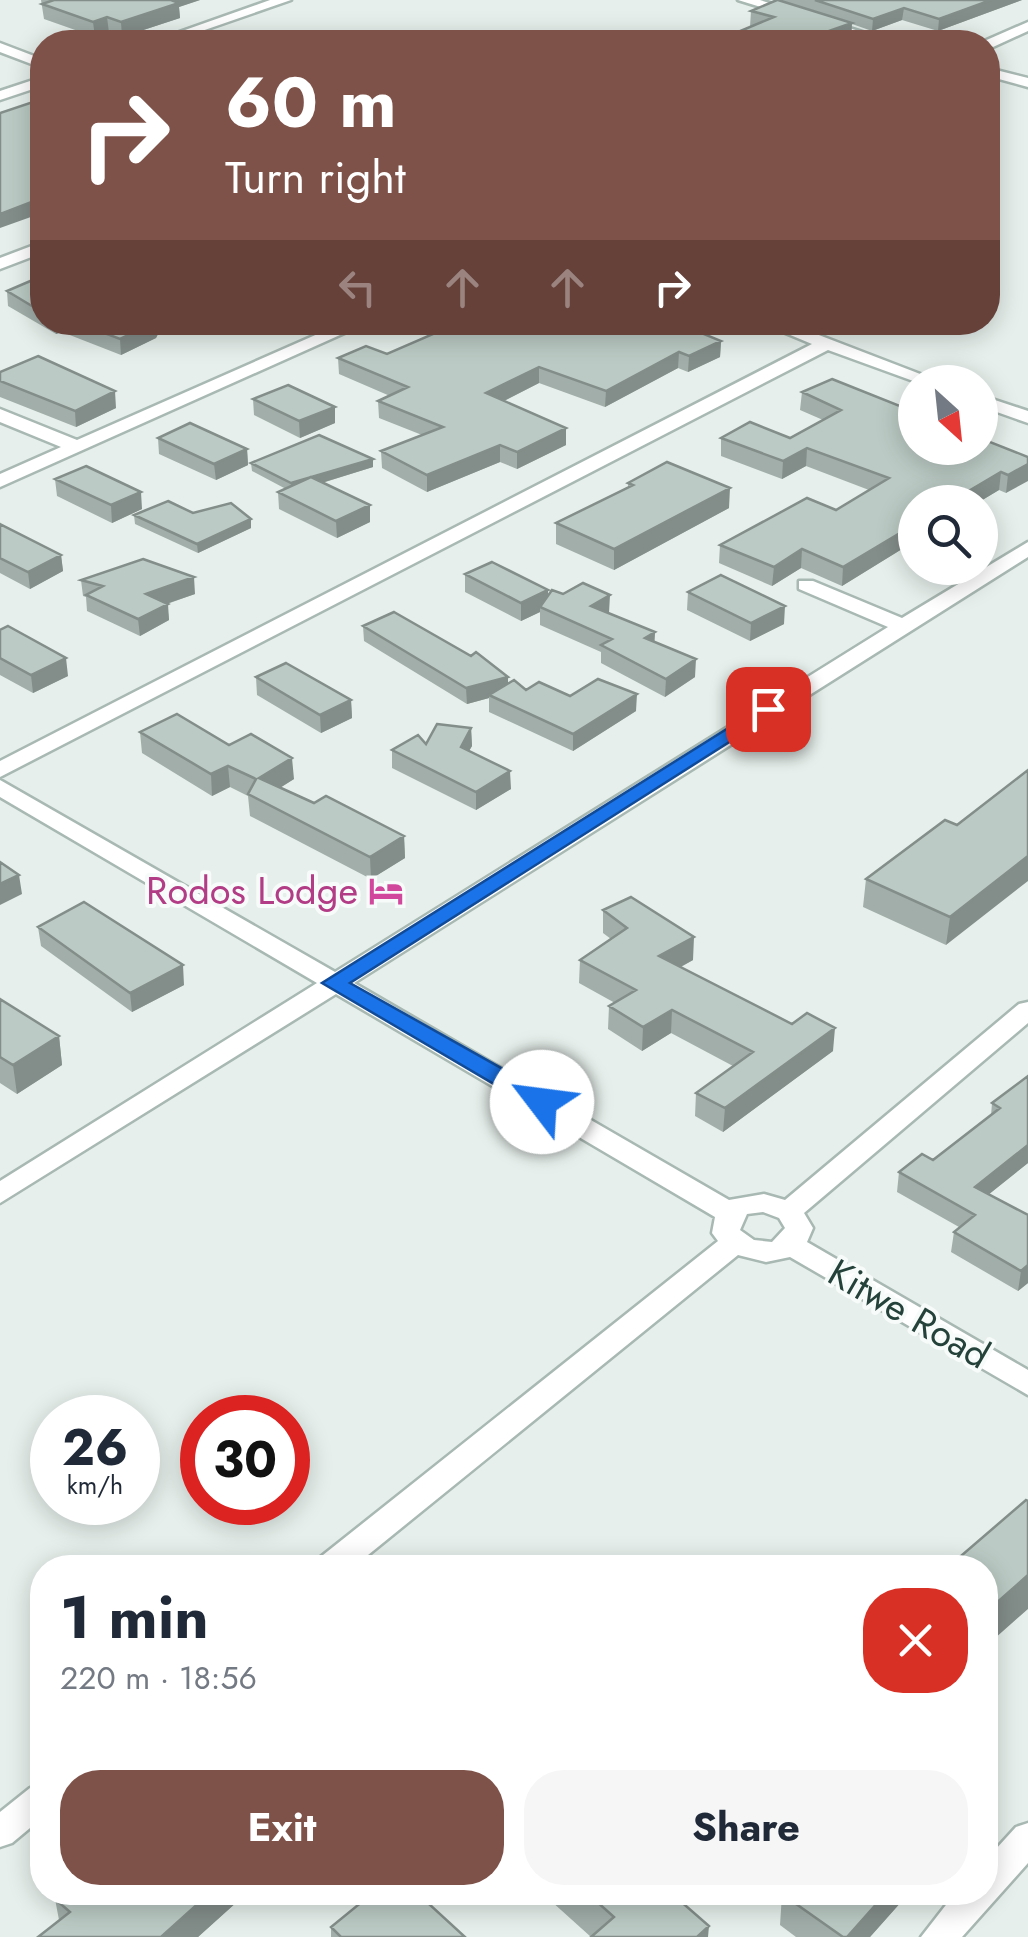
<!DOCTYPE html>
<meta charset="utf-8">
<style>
body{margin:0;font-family:Jost,sans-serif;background:#f6f6f7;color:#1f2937;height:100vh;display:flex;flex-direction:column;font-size:38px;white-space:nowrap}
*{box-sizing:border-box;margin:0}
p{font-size:32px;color:#747a83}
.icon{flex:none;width:55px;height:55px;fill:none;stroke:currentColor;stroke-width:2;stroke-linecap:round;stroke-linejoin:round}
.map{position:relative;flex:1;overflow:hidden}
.sheet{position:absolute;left:30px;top:1555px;width:968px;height:350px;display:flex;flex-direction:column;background:#fff;border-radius:40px;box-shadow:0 5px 25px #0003}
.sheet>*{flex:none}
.guide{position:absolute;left:30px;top:30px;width:970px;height:305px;border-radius:40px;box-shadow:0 5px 25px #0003;background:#7f5249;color:#fff;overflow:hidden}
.needle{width:65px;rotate:153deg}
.tools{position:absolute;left:898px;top:365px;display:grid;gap:20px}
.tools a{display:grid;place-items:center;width:100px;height:100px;border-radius:50%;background:#fff;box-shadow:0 5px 25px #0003;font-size:50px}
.speed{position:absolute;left:30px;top:1395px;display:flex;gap:20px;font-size:50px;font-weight:700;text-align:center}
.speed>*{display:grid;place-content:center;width:130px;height:130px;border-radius:50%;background:#fff;box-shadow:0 5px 25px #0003;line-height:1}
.speed small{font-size:25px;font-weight:400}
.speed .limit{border:15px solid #d22;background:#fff;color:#111}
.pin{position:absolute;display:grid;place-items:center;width:85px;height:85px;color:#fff;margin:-42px;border-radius:20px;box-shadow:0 5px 15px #0006}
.me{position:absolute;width:110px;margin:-55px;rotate:300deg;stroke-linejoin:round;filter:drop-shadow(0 0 8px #0008)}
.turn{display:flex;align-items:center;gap:35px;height:210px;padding:0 30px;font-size:45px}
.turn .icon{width:130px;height:130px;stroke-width:2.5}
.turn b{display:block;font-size:70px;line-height:85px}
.lanes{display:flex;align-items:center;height:95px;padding:0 30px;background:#0003;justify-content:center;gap:50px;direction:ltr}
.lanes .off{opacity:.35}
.round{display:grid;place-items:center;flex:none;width:105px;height:105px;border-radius:40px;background:#f6f6f7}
.head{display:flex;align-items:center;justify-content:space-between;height:170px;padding:0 30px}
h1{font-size:60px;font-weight:700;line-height:75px}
.primary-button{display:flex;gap:20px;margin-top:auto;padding:20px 30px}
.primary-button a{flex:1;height:115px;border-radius:40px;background:#7f5249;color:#fff;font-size:40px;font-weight:700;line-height:115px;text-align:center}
.primary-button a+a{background:#f6f6f7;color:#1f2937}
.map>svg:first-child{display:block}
</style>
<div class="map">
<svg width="1028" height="1937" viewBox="0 0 1028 1937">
<rect width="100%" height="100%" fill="#e6efeb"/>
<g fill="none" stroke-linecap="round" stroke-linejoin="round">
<!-- street casing -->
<g stroke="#a8b8b2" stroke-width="5">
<path id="street" d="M270,0h21l-121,42h-19z
M738,0h22l134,42h-20z
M1028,22v9l-35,16 -11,-5z
M0,43l42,16v9l-42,-16z
M988,68l40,10v9l-40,-11z
M42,77v9l-42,14v-9z
M42,242v11l-42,16v-11z
M345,322h24l-369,165v-13l61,-27 -61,-25v-13l77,31z
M759,322h26l156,60h-25l-88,-32 -828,427v-16l812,-417z
M980,395l48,16v12l-48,-17z
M1028,542v15l-674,426 375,217 35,-6 21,6 234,-196 9,-2v21l-224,190 9,15 -6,14 221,128v25l-238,-138 -24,5 -28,-7 -386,313h-39l5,-9 400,-318 -6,-8 3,-16 -379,-223 -336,209v-22l317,-198 -317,-186v-17l335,192 553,-345 -89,-38v-8h14l89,37zM763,1212l16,6 6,10 -13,14 -18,-2 -14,-10 7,-16z
M42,1783v35l-30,25 -12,4v-35l30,-24z
M1028,1823v40l-66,74h-41l35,-45h29v-31l31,-34z"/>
</g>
<!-- street -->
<use href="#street" fill="#fff" fill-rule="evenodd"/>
</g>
<!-- wall -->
<path fill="#a1aea9" d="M41,0h159l-21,7 1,11 -58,19 -13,-4 -14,4 -51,-18z
M778,0h244l-84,31 -36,-11 -30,11 -20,-7 -1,15 -11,3h-126l36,-15 1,-16z
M42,276v46h122l-8,16 -35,17 -59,-23 -6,2 -48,-28 -1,-15z
M218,322h38l-19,9z
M427,322h248l46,19 -1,16 -32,15 -10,-4 -73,39 -66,-24 -35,18 62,27v17l-49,24 -17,-7 -73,30 -45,-24 -1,-17 41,-16 -43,-17 -1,-17 12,-5 -51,-22 -1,-16 49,-4 41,-18z
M0,372l116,36 -40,19 -76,-30z
M802,392l226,65 -22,36 -7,-3 -20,12h-64v39l-73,45 -41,-18 -29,18 -53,-23 1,-18 116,-35 33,-20 -63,-24 -24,13 -61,-23v-18h69l33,-18 -23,-10z
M253,399l82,24 -35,15 -46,-23z
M158,438l89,11 1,16 -32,15 -57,-26z
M251,463l122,4 -51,16 48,22v17l-33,16 -58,-29 -1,-17 8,-3 -34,-18z
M55,479l87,30 -30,14 -55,-27z
M628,483l101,25 -115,62 -58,-26v-21l72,-36z
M193,513l58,15 -53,25 -63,-29 -1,-9z
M0,524l61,31 2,16 -33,18 -30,-16z
M465,574l83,20 61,19 46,19 -1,10 41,35 -30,20 -64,-34v-11l-61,-27v-13l-19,9 -56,-29z
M81,580l114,14 -28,10 2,16 -29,16 -53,-25 -1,-14 -3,-1z
M688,592l96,32 -34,17 -63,-31z
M363,626l145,58 18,6 44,6 66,15 -63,40 -84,-39v-14l-22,6 -103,-63z
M0,630l68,46 -35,17 -33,-18z
M256,677l95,23 1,18 -31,15 -64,-38z
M471,728l1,18 -3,5 42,38 -35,21 -84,-42v-18l34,-6z
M140,732l89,13 65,34 -14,9 34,15 90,33 1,22 -34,21 -121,-63 -2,-20 -18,-9 -18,9 -70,-43z
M1028,770l-82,175 -83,-38 3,-28 91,-54z
M603,910l90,50 -12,7 152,84 -110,81 -28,-16 1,-23 37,-27 -62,-33 -29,18 -34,-22 1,-23 6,-3 -36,-20 1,-23 31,-21 -8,-6z
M38,927l146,58 -52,27 -91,-66z
M0,999l59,37 3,29 -45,29 -17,-11z
M1028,1076v87l-39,31 39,89 -10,8 -67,-39 3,-20 5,-5 -62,-35 2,-20 34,-12 58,-44 1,-13z
M63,1892h185l-50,45h-160l21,-17 -4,-21z
M541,1892h129l-79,45z
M784,1892h126l-40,45h-74l-16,-12 2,-31z
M331,1927l134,10h-134z"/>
<!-- shaded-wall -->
<path fill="#838d89" d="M163,0h37l-21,7 1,11 -58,19 -1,-15z
M991,0h31l-84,31 1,-12z
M904,8l-2,12 -30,11 1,-12z
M107,17l2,16 -14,4 -2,-15z
M852,23l-1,16 -11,3h-37v-2z
M42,198v15l-42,15v-14z
M55,322h6l1,10 -6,2z
M156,322h8l-8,16 -35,17 -1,-16z
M237,322h19l-19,9z
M721,341l-1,16 -32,15 1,-16z
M679,352l-1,16 -73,39 1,-16z
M539,367v16l-53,27v-17z
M115,391l1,17 -40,19 -1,-16z
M335,407v16l-35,15 -1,-17z
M566,428v17l-49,24v-17z
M500,445v17l-73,30v-17z
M807,448l-1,18 -24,13 1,-18z
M247,449l1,16 -32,15 -2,-16z
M373,459v8l-81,25 -1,-9z
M1028,464v17l-22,12 2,-18z
M1001,472l-2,18 -20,12h-29z
M730,488l-1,20 -115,62v-21z
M141,492l1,17 -30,14 -1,-18z
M370,505v17l-33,16 -1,-17z
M251,519v9l-53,25 -1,-9z
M915,524v17l-73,45 1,-19z
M802,549l-1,19 -29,18 2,-19z
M61,555l2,16 -33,18 -2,-17z
M194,577l1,17 -47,16 -2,-16z
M548,590v18l-8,-1v5l-19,9v-18z
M610,595l-1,18 -18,-7z
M168,604l1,16 -29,16 -2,-17z
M785,606l-1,18 -34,17 1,-18z
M655,632l-1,18 -9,-12z
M66,658l2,18 -35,17 -2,-18z
M696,659l-1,18 -30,20 1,-18z
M508,677v16l-19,2v3l-22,6 -1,-16z
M637,694l-1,17 -63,40v-17z
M351,700l1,18 -31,15 -1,-18z
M471,728l1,18 -11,18v-17z
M292,758l2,21 -34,21 -1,-22z
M228,766l2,21 -18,9 -1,-22z
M510,771l1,18 -35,21v-18z
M404,836l1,22 -34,21 -1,-22z
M1028,856v25l-82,64 4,-28z
M19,875l3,19 -22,11v-21z
M694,937l-1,23 -35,19 1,-23z
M183,965l1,20 -52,27 -2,-19z
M672,1010l-1,23 -29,18 1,-24z
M835,1028l-2,23 -110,81 2,-24z
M59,1036l3,29 -45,29 -4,-29z
M1028,1145v18l-55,44 2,-20z
M1028,1265v18l-10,8 3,-20z
M1028,1575v34l-43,38v-34z
M989,1779l-4,24v-20z
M211,1892h37l-50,45h-37z
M887,1892h23l-40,45h-23z
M709,1926l-1,11h-11z"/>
<!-- building -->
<path fill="#bbcac4" stroke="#838d89" stroke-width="2.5" d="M52,0h119l8,3 -58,19 -14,-5 -14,5 -51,-18 12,-4z
M777,0h1l74,23 -49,17 8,2h-97l60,-25 -23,-6z
M815,0h176l-52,19 -35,-11 -31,11z
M42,99v99l-42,16v-101z
M42,276v36l-35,-21z
M75,322h81l-36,17z
M434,322h241l46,19 -32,15 -10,-4 -73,39 -67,-24 -53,26 80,35 -49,24 -17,-7 -73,30 -46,-24 62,-24 -65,-26 30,-14 -70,-29 28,-12 21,8 60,-26z
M38,356l77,35 -40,20 -75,-30v-9z
M832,379l83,33v36h65v-10l48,19v7l-20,11 -7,-3 -51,30h-35v22l-72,43 -41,-18 -28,18 -54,-22 87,-47 29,12 53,-32 -82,-30 -24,13 -62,-23 29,-16 40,16 51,-28 -39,-18z
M288,385l47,22 -36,14 -46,-22z
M190,423l57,26 -33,15 -56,-26z
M319,435l54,24 -82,24 -40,-20z
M667,462l63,26 -116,61 -58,-26 77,-38 -5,-2z
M86,466l55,26 -30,13 -56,-26z
M311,477l59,28 -34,16 -58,-29z
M168,501l25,12 38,-10 20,16 -54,25 -63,-29z
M0,524l61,31 -33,17 -28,-14z
M143,559l51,18 -48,17 22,10 -30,15 -52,-24 17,-9 -22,-6z
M492,562l56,28 -27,13 -56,-29z
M721,575l64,31 -34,17 -63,-31z
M583,583l27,12 -19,11 64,26 -10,6 51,21 -30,20 -65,-34 11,-6 -72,-32 12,-17 11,4z
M394,612l77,44 5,-4 32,25 -42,11 -103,-62z
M8,626l58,32 -35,17 -31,-17v-28z
M286,663l65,37 -31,15 -64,-38z
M598,679l39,15 -64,40 -84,-39 25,-15 12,10 13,-8 31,14z
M177,714l52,31 22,-11 41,24 -33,20 55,25 12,-7 78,40 -34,21 -122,-63 8,-15 -28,-13 -17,8 -71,-42z
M437,724l34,4 -10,19 49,24 -34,21 -84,-42 26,-15 8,9z
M1028,770v86l-78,61 -84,-38 79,-59 12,5z
M0,862l19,13 -19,9z
M631,897l63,40 -35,19 133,68 15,-11 28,15 -110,80 -29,-15 57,-41 -81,-42 -29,17 -34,-21 27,-16 -56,-30 47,-32 -24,-18z
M84,902l99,63 -53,28 -92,-66z
M0,999l59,37 -46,29 -13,-8z
M1028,1076v69l-53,42 53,28v50l-7,6 -67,-39 21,-17 -76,-43 23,-18 11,6 67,-52 -8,-5z
M1026,1500l2,1v74l-43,38v-45h-38z
M690,1558l15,10h-26z
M63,1892h148l-50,45h-123l32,-25 -15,-13z
M374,1892h42l49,45h-124l-10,-10z
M586,1892h84l39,34 -12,11h-106l23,-20z
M784,1892h103l-40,45h-4l-61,-43z"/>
<!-- route -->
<path fill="#1a73e8" stroke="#114b97" stroke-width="2.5" d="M768,703l10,6 -3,4 -425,270 201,113 3,6 -3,5h-18l-211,-124z"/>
<!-- icons -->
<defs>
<g id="hotel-bare" transform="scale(2.7)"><path d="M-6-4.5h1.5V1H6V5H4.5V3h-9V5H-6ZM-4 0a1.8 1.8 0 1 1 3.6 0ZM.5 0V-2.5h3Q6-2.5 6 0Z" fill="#d1479c" stroke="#f7fbf9" stroke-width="2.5" paint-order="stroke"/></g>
</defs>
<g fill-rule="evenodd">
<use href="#hotel-bare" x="386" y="891"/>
</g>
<g text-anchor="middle" stroke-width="8" stroke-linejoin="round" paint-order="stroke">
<!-- hotel labels -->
<g font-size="38" fill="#b23c85" stroke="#f7fbf9" text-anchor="end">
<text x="358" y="904">Rodos Lodge</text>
</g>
<!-- street labels -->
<g font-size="38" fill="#24423a" stroke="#f7fbf9">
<text transform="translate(909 1314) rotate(30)" y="13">Kitwe Road</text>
</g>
</g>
</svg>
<div class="tools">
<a><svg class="needle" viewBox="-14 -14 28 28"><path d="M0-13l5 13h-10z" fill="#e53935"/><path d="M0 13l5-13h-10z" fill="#747a83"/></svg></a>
<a><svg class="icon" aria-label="search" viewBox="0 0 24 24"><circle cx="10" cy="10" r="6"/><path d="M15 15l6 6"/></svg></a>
</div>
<div class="speed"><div>26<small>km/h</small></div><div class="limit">30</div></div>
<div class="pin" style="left:768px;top:709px;background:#d93025"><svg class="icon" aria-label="arrive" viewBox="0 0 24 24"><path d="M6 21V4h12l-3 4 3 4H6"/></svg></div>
<svg class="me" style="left:542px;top:1102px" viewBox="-20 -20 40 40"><circle r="19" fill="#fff"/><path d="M0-13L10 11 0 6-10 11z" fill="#1a73e8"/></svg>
<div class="guide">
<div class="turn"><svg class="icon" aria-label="right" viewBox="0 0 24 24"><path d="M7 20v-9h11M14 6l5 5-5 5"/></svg><div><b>60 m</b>Turn right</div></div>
<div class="lanes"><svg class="icon off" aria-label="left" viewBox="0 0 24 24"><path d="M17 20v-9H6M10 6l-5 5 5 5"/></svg><svg class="icon off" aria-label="ahead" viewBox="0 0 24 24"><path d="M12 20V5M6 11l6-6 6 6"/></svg><svg class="icon off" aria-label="ahead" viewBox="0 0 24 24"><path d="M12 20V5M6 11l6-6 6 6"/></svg><svg class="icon" aria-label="right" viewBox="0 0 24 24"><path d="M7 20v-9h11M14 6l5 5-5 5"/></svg></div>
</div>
<section class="sheet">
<div class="head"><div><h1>1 min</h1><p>220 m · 18:56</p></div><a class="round" style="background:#d93025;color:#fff"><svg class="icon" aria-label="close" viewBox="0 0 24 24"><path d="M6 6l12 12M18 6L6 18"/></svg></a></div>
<div class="primary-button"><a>Exit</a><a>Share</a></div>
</section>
</div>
